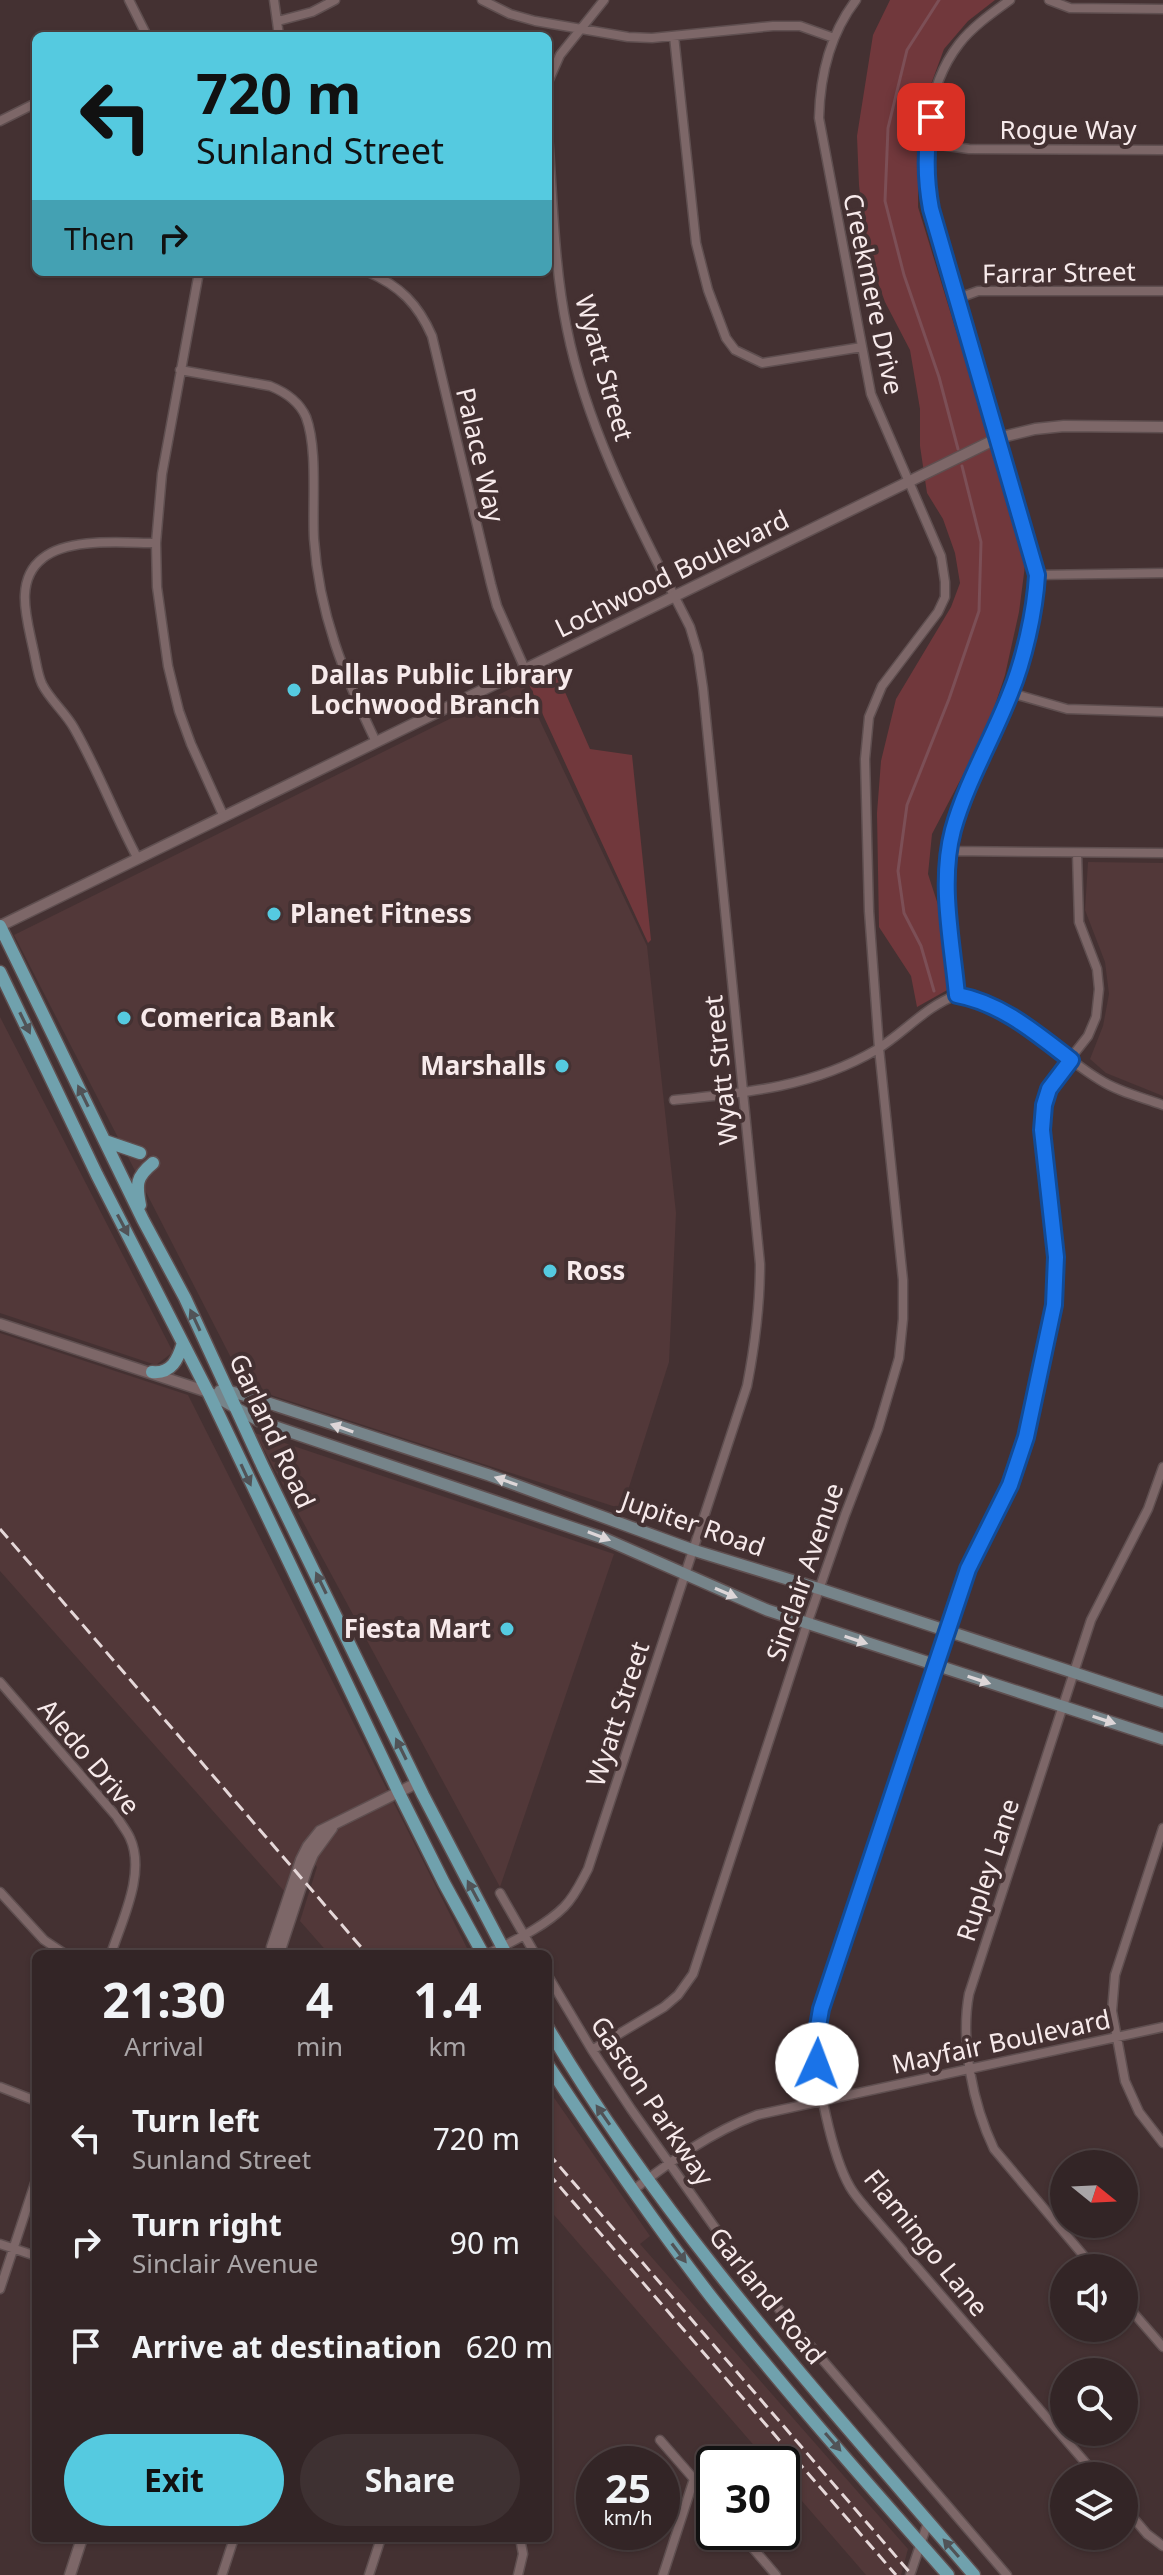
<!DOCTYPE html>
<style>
body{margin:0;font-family:"Noto Sans",sans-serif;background:#3e3132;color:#f1f3f6;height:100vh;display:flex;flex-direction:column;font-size:30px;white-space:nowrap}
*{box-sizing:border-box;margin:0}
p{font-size:26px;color:#a9a5a7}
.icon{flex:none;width:44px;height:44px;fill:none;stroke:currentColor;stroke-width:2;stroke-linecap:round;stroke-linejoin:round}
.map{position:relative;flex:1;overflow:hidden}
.side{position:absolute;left:32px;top:1950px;width:520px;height:592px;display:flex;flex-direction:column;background:#332526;border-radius:12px;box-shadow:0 2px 6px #0004,0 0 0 2px #4e4243}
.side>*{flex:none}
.hud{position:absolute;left:32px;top:32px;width:520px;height:244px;border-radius:12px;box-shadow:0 2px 6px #0004,0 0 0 2px #4e4243;background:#55cae0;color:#111;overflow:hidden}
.needle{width:52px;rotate:108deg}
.fabs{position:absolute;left:1050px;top:2150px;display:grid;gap:16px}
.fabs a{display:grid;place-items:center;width:88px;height:88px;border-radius:50%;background:#332526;box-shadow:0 2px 6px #0004,0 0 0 2px #4e4243;font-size:40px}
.speed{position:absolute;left:576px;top:2446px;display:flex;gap:16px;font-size:40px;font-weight:700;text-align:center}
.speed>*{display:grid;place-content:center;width:104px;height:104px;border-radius:50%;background:#332526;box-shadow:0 2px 6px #0004,0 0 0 2px #4e4243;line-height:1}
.speed small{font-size:20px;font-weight:400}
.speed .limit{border:4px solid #111;border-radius:12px;background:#fff;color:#111}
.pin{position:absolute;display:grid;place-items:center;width:68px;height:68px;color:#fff;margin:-34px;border-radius:16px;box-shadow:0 4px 12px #0006}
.me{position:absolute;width:88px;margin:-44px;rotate:2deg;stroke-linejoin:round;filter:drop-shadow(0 0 6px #0008)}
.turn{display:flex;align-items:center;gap:28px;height:168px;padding:0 32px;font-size:36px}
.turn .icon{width:104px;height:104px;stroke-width:2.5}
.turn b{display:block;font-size:56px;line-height:68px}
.then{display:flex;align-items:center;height:76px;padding:0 32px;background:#0003;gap:16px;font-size:30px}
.eta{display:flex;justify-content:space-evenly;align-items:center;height:136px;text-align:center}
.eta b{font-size:48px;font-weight:700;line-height:56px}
.action{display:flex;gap:16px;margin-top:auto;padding:16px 32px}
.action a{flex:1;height:92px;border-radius:48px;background:#55cae0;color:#111;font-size:32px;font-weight:700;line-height:92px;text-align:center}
.action a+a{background:#3e3132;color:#f1f3f6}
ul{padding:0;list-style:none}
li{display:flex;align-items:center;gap:24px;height:104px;padding:0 32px}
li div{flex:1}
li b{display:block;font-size:30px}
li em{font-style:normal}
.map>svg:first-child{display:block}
</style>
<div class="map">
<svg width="1163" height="2575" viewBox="0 0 1163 2575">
<rect width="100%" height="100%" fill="#443132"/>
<!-- built -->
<path fill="#523839" d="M522,683l125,263 29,267 -7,149 -47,147 -376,-122 -232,-452z
M1088,862l75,1v233l-57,-23 -16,-14 13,-33 6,-32 -4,-32 -20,-52z
M0,1017l173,335 -17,13 -156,-52z
M0,1333l188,62 282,559h-141l-29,-33 17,-54 -17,-19 -16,43 -284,-320z
M255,1433l359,121 -114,333z
M548,2089l102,147 -10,8 268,305 -7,26h-35l-84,-97v-14h-12l-222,-256z"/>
<!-- green -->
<path fill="#71383c" d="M890,0h105l-27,21 -24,28 -14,38 -12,59v61l108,351 -7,54 -14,63 -18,54 -55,105 -4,40 12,37 9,78 -32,18 -6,-31 -32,-49 -2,-114 4,-52 15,-62 55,-92 9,-24 -5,-30 -12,-34 -16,-26 -7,-47v-37l-10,-59 -25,-48 -19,-53 -7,-64 -2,-49 16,-101z
M554,667l36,82 42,6 19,185 -3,3 -122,-265z"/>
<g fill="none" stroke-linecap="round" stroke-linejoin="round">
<!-- stream -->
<path stroke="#7c4f56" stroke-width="3" d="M939,0l-32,50 -19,78 -3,73 19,74 35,102 19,72
M934,991l-13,-45 -17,-33 -6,-42 9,-66 42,-106 30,-88 2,-69 -19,-76"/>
<!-- minor casing -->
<g stroke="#5f4f50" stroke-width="11">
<path id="minor" d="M129,0l18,36
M274,0l5,36
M482,0l28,14 25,7 93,16 24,1 121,-12h27l34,12
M1049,0l21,8 93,1
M278,21l34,-9 23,-12
M674,36l22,207 12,47 18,48 9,12 27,13 100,-16
M548,82l12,-27 44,-55
M0,121l36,-18
M926,143l43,6 194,1
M199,272l-37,202 -6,69 1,44 11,79 11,45 12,33 33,73
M368,272c32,14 50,32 64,64l59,248 6,22 28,63
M956,299l22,-8h185
M180,370l90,16c15,6 29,15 36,31 12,32 6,87 8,122 5,75 30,136 62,203
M1037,575l126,-2
M1011,693l56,16 96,3
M949,851l214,2
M1077,853l2,69 18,47 2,20 -3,28 -8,19 -26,33 -13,20 -5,16 -2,25 14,127 -2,48 -28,132 -16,48 -42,84 -147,440c-1,10 -5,21 -5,31 -1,36 16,116 34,147 4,7 10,14 15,20l232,269
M138,859c-23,-43 -40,-89 -64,-131 -9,-16 -24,-28 -32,-44 -5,-11 -6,-24 -9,-36 -6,-29 -19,-68 10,-90 26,-21 81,-15 113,-15
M957,995c-4,-54 -18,-112 -4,-165 7,-25 20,-50 30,-74 25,-57 50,-117 54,-181l-106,-366c-10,-53 -7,-120 28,-165 13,-17 33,-31 51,-44
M674,1100c71,-7 139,-13 202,-50 28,-17 50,-44 81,-55 57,9 95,56 143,85 19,12 41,17 63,25
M0,1682l117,135c4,7 10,14 13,21 16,35 -8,82 -19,116
M1163,1828l-48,147 -3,36 13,70 14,31 24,31
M0,1892l44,48 21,14
M500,1893l35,61
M488,1954c25,-13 56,-27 76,-47 11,-11 17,-25 24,-38l159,-483c8,-41 13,-81 13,-122l-57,-576 -5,-34 -8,-27c-48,-95 -102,-193 -123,-298 -13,-63 -14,-130 -19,-194
M548,1976l44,74 39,59 111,157 265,309
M592,2050l72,-43 14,-12 15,-21 114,-350 38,-109 33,-86 21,-71 4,-39v-39l-24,-232 -10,-137 -4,-152 4,-42 13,-31 56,-74 7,-15v-15l-4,-26 -70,-162 -52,-276c1,-43 11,-84 37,-118
M0,2087l36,14
M632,2191c39,-30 79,-59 125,-76l406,-88
M0,2244l36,12
M1094,2268l-100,-119c-21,-44 -34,-107 -25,-155l122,-374 57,-111 15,-42
M0,2289l36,-109
M1124,2302l39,45
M660,2440l54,62
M1124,2507l23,27 16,12
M739,2532l37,43
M222,2575l12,-37
M369,2575l12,-37
M518,2575l5,-21 -3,-16
M663,2575l31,-96
M910,2575l18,-53"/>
</g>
<!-- tertiary casing -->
<g stroke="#5f4f50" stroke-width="13">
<path id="tertiary" d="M0,926l998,-488 37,-9 29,-3 99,1
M0,1324l208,68
M274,1954l-2,-7 29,-87 7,-14 12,-15 97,-48
M276,1954l4,-4 27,-82 6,-14 19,-26
M70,2575l12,-37"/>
</g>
<!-- secondary casing -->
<g stroke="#5f4f50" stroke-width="14">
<path id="secondary" d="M220,1391h8l19,5 242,79 204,75 127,39 343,113
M208,1392l53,30 342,116 164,72 396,129"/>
</g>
<!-- primary casing -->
<g stroke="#5f4f50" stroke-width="15">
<path id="primary" d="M0,926l143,294 42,78 78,169 160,328 83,159
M0,972l97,203 111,217 191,401 45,90 39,71
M105,1141l35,12
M140,1205c-4,-21 -4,-28 13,-42
M152,1372c20,2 26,-13 31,-29
M548,2028c118,200 276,372 426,547
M548,2065c52,79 106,158 164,233 75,95 156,186 236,277"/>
</g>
<!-- minor -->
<use href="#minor" stroke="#7d6768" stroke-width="8"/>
<!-- tertiary -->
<use href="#tertiary" stroke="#7d6768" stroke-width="10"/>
<!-- secondary -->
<use href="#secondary" stroke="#76848a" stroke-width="11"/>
<!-- primary -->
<use href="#primary" stroke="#70a1ad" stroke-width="12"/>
<!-- rail -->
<path stroke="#e5d7d8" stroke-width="3" stroke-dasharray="12 6" stroke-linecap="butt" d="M0,1529l367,425
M548,2153l364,422
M548,2173l348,402"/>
</g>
<!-- one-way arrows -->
<defs><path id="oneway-solid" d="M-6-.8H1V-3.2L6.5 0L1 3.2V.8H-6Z" transform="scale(2)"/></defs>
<g fill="#515357">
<use href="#oneway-solid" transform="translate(25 1023) rotate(64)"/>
<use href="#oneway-solid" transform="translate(83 1096) rotate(-116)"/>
<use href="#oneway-solid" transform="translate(123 1225) rotate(62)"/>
<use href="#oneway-solid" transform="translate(195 1320) rotate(-115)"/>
<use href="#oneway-solid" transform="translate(246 1475) rotate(65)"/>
<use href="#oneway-solid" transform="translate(321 1583) rotate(-116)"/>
<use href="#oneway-solid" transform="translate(401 1749) rotate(-116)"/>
<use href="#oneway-solid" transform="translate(473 1891) rotate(-118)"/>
<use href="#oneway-solid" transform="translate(603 2115) rotate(-125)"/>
<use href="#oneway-solid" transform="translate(679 2253) rotate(53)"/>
<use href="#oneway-solid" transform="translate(833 2442) rotate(49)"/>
<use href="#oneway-solid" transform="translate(951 2548) rotate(-131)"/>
</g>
<g fill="#ddd6d8">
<use href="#oneway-solid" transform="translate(342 1428) rotate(-161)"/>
<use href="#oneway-solid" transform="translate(506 1481) rotate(-161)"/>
<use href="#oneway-solid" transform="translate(599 1536) rotate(21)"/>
<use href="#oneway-solid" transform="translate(726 1593) rotate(23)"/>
<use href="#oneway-solid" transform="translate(856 1640) rotate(18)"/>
<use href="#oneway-solid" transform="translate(979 1680) rotate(18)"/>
<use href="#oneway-solid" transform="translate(1104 1720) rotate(18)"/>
</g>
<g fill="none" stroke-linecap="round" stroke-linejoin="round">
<!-- route casing -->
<g stroke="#114b97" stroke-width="20">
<path id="route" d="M817,2064l-1,-26 5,-29 147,-440 42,-84 16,-48 28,-132 2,-48 -14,-127 2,-25 5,-16 22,-29c-35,-27 -70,-57 -114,-65 -5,-54 -18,-112 -4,-165 13,-47 39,-90 57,-136 14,-34 25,-82 27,-119l-106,-366c-6,-32 -6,-60 0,-92"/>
</g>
<!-- route -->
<use href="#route" stroke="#1a73e8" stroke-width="14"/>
</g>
<!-- markers -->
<g fill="#55cae0" stroke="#443132" stroke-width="3">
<circle cx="294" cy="690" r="8"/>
<circle cx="274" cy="914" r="8"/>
<circle cx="124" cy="1018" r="8"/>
<circle cx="562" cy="1066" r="8"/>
<circle cx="550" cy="1271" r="8"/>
<circle cx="507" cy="1629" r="8"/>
</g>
<g text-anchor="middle" stroke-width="8" stroke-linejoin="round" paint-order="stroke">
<!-- street labels -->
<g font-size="26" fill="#f7eaeb" stroke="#443132">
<text x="1068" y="139">Rogue Way</text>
<text transform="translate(1059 273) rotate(-1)" y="9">Farrar Street</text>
<text transform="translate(873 294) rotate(78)" y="9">Creekmere Drive</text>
<text transform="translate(604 368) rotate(74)" y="9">Wyatt Street</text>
<text transform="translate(480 455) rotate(77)" y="9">Palace Way</text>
<text transform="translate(672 574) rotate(-26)" y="9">Lochwood Boulevard</text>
<text transform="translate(721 1070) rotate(-96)" y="9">Wyatt Street</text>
<text transform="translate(272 1431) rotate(65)" y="9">Garland Road</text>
<text transform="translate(693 1524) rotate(19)" y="9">Jupiter Road</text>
<text transform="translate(805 1572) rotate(-71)" y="9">Sinclair Avenue</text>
<text transform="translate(618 1714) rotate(-72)" y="9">Wyatt Street</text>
<text transform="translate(89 1757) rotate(50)" y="9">Aledo Drive</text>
<text transform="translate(988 1870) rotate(-72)" y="9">Rupley Lane</text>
<text transform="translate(1001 2042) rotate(-12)" y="9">Mayfair Boulevard</text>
<text transform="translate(652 2101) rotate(56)" y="9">Gaston Parkway</text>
<text transform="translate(926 2243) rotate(51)" y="9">Flamingo Lane</text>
<text transform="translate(767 2296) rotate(51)" y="9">Garland Road</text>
</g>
<!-- poi labels -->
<g font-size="26" font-weight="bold" fill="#f7eaeb" stroke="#443132" text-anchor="start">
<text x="310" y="684">Dallas Public Library<tspan x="310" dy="30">Lochwood Branch</tspan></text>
<text x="290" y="923">Planet Fitness</text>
<text x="140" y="1027">Comerica Bank</text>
<text x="546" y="1075" text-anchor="end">Marshalls</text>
<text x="566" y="1280">Ross</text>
<text x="491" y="1638" text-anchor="end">Fiesta Mart</text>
</g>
</g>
</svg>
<div class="fabs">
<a><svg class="needle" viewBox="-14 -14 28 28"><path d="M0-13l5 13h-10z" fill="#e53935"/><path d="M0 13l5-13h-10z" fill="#a9a5a7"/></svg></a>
<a><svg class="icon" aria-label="sound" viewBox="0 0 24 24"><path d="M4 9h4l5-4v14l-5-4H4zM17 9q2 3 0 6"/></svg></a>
<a><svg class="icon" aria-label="search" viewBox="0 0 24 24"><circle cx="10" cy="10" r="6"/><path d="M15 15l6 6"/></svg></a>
<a><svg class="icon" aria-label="layers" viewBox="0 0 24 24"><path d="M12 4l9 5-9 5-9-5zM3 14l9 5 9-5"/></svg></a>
</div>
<div class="speed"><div>25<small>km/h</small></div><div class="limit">30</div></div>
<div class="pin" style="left:931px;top:117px;background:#d93025"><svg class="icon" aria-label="arrive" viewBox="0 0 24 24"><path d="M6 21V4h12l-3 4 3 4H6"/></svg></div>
<svg class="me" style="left:817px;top:2064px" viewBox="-20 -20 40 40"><circle r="19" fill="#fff"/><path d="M0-13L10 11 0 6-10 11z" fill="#1a73e8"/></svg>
<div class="hud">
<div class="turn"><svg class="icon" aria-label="left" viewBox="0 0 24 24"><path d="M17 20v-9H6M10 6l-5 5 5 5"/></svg><div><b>720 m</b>Sunland Street</div></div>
<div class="then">Then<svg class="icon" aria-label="right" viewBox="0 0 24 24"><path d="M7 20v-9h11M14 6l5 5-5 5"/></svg></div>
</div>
<section class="side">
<div class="eta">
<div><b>21:30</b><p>Arrival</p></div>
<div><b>4</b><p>min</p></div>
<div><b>1.4</b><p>km</p></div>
</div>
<ul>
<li><svg class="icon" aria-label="left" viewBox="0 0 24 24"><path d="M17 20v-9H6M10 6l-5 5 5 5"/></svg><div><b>Turn left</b><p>Sunland Street</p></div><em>720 m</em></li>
<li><svg class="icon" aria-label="right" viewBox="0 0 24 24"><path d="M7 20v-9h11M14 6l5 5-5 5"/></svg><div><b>Turn right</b><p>Sinclair Avenue</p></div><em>90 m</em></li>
<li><svg class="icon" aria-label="arrive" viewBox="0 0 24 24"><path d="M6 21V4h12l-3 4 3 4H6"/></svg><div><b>Arrive at destination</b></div><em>620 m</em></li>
</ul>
<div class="action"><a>Exit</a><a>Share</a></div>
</section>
</div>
